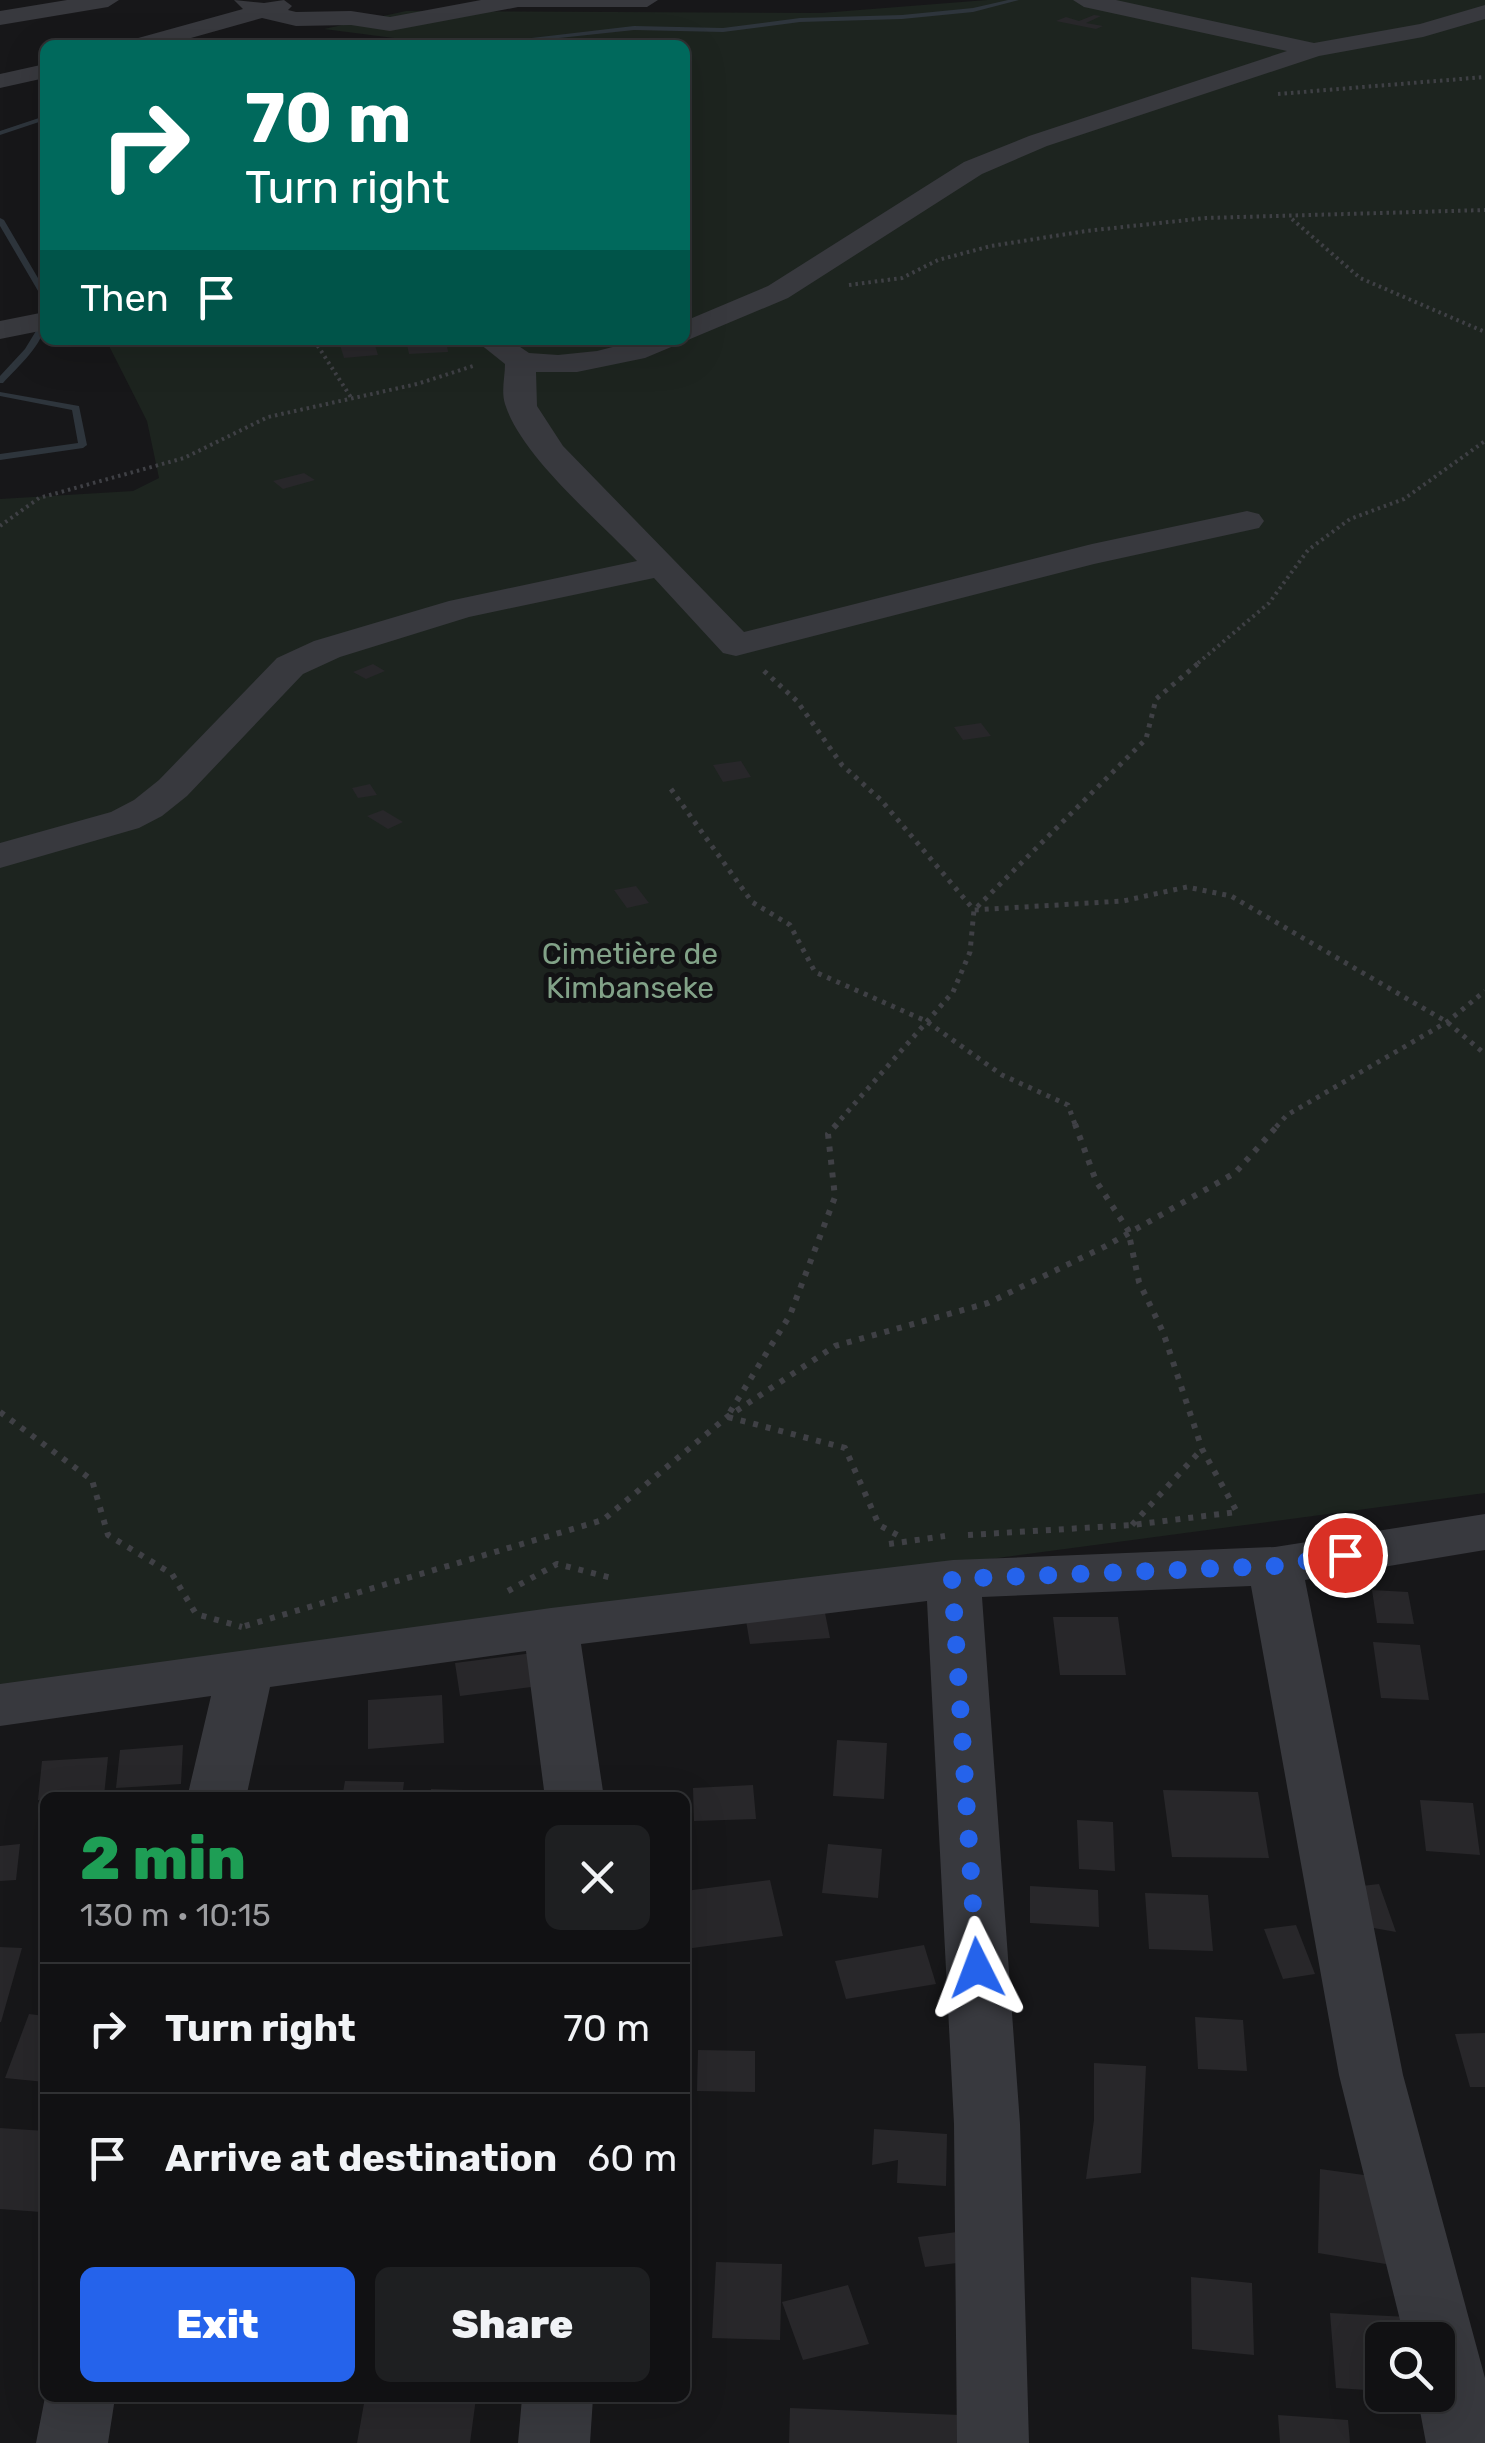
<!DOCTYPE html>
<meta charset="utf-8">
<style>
body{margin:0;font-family:Rubik,sans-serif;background:#1e1f21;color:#f1f3f6;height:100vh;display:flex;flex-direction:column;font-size:38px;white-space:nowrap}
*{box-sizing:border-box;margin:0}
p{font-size:32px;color:#9c9da0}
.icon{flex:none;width:55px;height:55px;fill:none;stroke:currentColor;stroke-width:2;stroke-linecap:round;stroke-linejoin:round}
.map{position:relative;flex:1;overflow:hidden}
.drawer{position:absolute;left:40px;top:1792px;width:650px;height:610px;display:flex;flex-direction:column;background:#111113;border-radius:15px;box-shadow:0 10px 40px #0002,0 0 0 2px #303133}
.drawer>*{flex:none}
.hud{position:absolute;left:40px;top:40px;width:650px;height:305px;border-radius:15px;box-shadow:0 10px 40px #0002,0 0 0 2px #303133;background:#00695c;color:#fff;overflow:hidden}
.buttons{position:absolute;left:1365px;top:2322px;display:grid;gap:20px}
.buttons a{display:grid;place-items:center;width:90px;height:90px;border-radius:15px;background:#111113;box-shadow:0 10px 40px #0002,0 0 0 2px #303133;font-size:50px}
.pin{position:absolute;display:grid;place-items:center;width:85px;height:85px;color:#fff;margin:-42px;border:5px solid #fff;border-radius:50%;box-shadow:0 2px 10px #0007}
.me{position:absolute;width:110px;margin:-55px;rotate:357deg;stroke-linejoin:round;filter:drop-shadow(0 0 8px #0008)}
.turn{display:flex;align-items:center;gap:35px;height:210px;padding:0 40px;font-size:45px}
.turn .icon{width:130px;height:130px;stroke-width:2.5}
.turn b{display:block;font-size:70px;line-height:85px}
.then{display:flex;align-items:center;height:95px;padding:0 40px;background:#0003;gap:20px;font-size:38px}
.round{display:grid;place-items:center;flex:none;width:105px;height:105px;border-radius:15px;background:#1e1f21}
.head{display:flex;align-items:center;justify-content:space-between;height:170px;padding:0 40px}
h1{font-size:60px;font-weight:800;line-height:75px;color:#1e9e55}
.action{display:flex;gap:20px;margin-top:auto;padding:20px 40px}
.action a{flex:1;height:115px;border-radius:15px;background:#2563eb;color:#fff;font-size:40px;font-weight:800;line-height:115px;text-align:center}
.action a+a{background:#1e1f21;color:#f1f3f6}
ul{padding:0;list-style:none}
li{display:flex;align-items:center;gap:30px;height:130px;padding:0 40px;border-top:2px solid #303133}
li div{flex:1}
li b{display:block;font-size:38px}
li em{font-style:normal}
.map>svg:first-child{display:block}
</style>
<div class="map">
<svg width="1485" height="2443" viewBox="0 0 1485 2443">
<rect width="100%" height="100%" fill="#171719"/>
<!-- green -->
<path fill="#1d241f" d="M987,0h498v1493l-1485,198v-1192l133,-8 26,-13 -12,-57 -41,-81h579v-295h-237l-124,-16 82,-18 415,2z"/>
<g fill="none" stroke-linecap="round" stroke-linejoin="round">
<!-- stream -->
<path fill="#2e353c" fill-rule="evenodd" d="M1008,0h11l-46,12 -71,7 -102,3 -77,10 -89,-2 -141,15h-20l161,-19 89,2 77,-10 102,-3 71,-7z
M45,116v4l-45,15v-4z
M0,218l4,2 41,70v8l-4,-2 -41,-70z
M42,321h3c0,23 -27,45 -42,62h-3v-7l25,-27z
M0,392l79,14 8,39 -4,3 -83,12v-6l78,-11 -6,-33 -72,-14z"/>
</g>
<!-- building -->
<path fill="#28272a" d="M1094,15l7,1 -15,7 17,3 -7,3 -40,-8 10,-4 13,4z
M406,340h40l2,12 -39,2z
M374,342l4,13 -34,3 -4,-13z
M304,473l11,7 -32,9 -10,-8z
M373,664l12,7 -19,8 -13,-7z
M981,723l10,13 -28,4 -9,-13z
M741,761l10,16 -28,5 -10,-17z
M370,784l7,11 -19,3 -6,-10z
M383,810l20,12 -15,7 -21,-13z
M636,886l13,17 -22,5 -13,-18z
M1372,1590l36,2 6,32 -37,-1z
M823,1603l7,35 -80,6 -6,-35z
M1053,1617h65l8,58h-66z
M1373,1642l47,3 9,55 -48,-2z
M540,1652l7,33 -87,11 -5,-33z
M442,1695l2,48 -76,6v-49z
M837,1740l50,3 -3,56 -51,-3z
M183,1745l-2,39 -65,4 4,-38z
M108,1757l-4,39 -66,4 4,-39z
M345,1781l59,1 -2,16h-60z
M753,1785l3,34 -62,2 -1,-33z
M431,1789l66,2v7h-67z
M1163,1790l95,2 11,66 -97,-1z
M1420,1800l53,3 7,52 -54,-4z
M1077,1820l36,2 2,49 -36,-2z
M20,1844l-4,36 -16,1v-35z
M828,1844l54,5 -4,49 -56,-5z
M770,1880l13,56 -98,13v-58z
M1379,1884l17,48 -39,-7 -13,-37z
M1030,1886l68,4 1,37 -69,-4z
M1145,1893l63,2 5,56 -64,-2z
M1296,1925l19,49 -32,5 -19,-50z
M924,1945l12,39 -90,15 -11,-38z
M0,1947l22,1 -21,74h-1z
M29,2014l16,2v66l-40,-4z
M1195,2017l48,3 4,51 -49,-2z
M1485,2033v54h-15l-15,-53z
M698,2050l57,1v41l-58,-1z
M1094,2063l52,3 -5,107 -55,6 8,-59z
M0,2128l45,3v69l-4,12 -41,-3z
M874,2129l73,5 -1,52 -49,-3 1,-23 -26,5z
M1320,2169l73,10 -1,86 -74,-12z
M957,2232l8,30 -40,5 -7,-30z
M716,2262l66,2 -2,76 -68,-2z
M1191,2277l61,6 2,72 -62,-6z
M848,2285l21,59 -66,16 -21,-58z
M1330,2313l78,4 3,23h-29v51l-46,-3z
M365,2398h111l-6,45h-113z
M790,2408l194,8 1,27h-196z
M1278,2415l70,5 2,23h-70z"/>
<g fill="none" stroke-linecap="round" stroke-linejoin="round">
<!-- path-far2 -->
<path stroke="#3f4045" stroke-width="4" stroke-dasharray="2.5 4" stroke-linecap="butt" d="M1278,94l207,-17
M1292,219l68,59 125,54
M849,285l53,-7 36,-18 53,-14 95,-15 120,-13 279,-8
M314,340l38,59
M0,526l39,-28 145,-40 84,-41 149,-33 56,-18
M1198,663l71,-60 39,-53 42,-31 54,-20 81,-58"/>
<!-- path-far1 -->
<path stroke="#3f4045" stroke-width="5" stroke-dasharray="4 6" stroke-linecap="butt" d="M764,671l33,30 45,64 39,35 93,110 149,-9 64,-14 44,9 216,126 38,32
M671,789l81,113 38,23 25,47 111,49 76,54 66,30 8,22
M834,1127l119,-135 17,-40 4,-42 172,-171 10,-40 45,-38
M1276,1127l11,-12 160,-93 38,-31"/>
<!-- path -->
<path stroke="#3f4045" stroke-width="6" stroke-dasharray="5 8" stroke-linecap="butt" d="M0,1412l92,68 16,55 64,39 24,40 46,13
M730,1412l60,-97 45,-118 -7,-63 9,-10
M728,1417l117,31 34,77 24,13
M1132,1525l70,-76
M968,1535l164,-10 105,-13 -35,-63 -39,-117 -24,-50 -11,-52 -32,-49 -21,-57
M889,1544l56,-8
M508,1591l49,-27 55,14
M245,1626l358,-106 124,-103 108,-71 153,-43 118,-57 129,-73 44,-49"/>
<!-- minor -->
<path fill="#38393e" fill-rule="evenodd" d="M67,0h52l-11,7 -108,18v-14z
M234,0l30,3 20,-3 8,6 -4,4 8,2 55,-1 39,6 91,-17h177l-11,7h-129l-128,24 -39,-6 -55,1 -34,-8 -96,27h-39l4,-5 112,-31z
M1073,0h43l198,43 106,-19 65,-19v14l-62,18 -104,19 -272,90 -65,28 -194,124 -143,60 -68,14h-41l1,34 26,40 181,186 348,-88 155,-33 12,3 5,7 -5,7 -165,36 -358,92 -13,-3 -69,-75 -185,39 -129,40 -37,17 -116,122 -25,20 -23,12 -139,40v-25l111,-31 23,-12 25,-20 118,-122 37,-17 135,-40 188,-40c-38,-40 -116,-105 -132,-157 -4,-13 0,-27 0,-40l-30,-24h35l19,13 29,2 39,-4 43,-11h45v-19l83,-35 196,-124 65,-26 258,-85 -203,-44z
M45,64v14l-45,10v-14z
M45,312v18l-45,9v-18z
M1485,1514v36l-180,30 98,495 82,303v65h-59l-9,-48h21v-55h-33l-66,-265 -88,-489 -269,11 38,527 9,319h-72l-3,-319 -27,-523 -346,43 23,154h-59l-19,-147 -256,36 -24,111h-59l24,-102 -211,30v-42l551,-76 402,-48 322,-13z
M45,2397l70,1 -7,45h-72z
M522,2398h71l-3,45h-72z"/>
</g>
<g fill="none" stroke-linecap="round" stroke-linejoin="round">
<!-- route -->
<path stroke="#2563eb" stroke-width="18" stroke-dasharray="0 32.4" d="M977,1968l-25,-389 323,-13 70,-11"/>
</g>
<g text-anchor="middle" stroke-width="10" stroke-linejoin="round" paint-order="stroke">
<!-- park labels -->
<g font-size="30" fill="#82a288" stroke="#121214">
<text x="630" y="964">Cimetière de<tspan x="630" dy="34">Kimbanseke</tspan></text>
</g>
</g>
</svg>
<div class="buttons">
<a><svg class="icon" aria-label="search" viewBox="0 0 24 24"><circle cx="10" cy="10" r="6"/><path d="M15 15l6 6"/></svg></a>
</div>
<div class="pin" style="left:1345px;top:1555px;background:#d93025"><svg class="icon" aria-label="arrive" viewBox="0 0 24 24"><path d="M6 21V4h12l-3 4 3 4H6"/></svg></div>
<svg class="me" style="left:977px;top:1968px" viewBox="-20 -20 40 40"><path d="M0-17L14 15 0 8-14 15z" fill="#2563eb" stroke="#fff" stroke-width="4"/></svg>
<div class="hud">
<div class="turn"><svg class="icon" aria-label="right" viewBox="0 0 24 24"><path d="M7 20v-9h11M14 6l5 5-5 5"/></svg><div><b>70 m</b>Turn right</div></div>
<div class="then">Then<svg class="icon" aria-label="arrive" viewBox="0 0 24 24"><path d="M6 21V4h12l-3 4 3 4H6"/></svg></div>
</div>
<section class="drawer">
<div class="head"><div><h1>2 min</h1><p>130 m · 10:15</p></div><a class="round"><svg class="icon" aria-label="close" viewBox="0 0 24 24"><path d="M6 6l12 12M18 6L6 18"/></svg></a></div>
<ul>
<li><svg class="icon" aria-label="right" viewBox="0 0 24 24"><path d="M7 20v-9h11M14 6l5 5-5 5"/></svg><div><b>Turn right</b></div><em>70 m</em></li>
<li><svg class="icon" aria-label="arrive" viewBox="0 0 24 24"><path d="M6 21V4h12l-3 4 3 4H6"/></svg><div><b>Arrive at destination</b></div><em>60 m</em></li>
</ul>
<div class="action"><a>Exit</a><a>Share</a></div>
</section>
</div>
